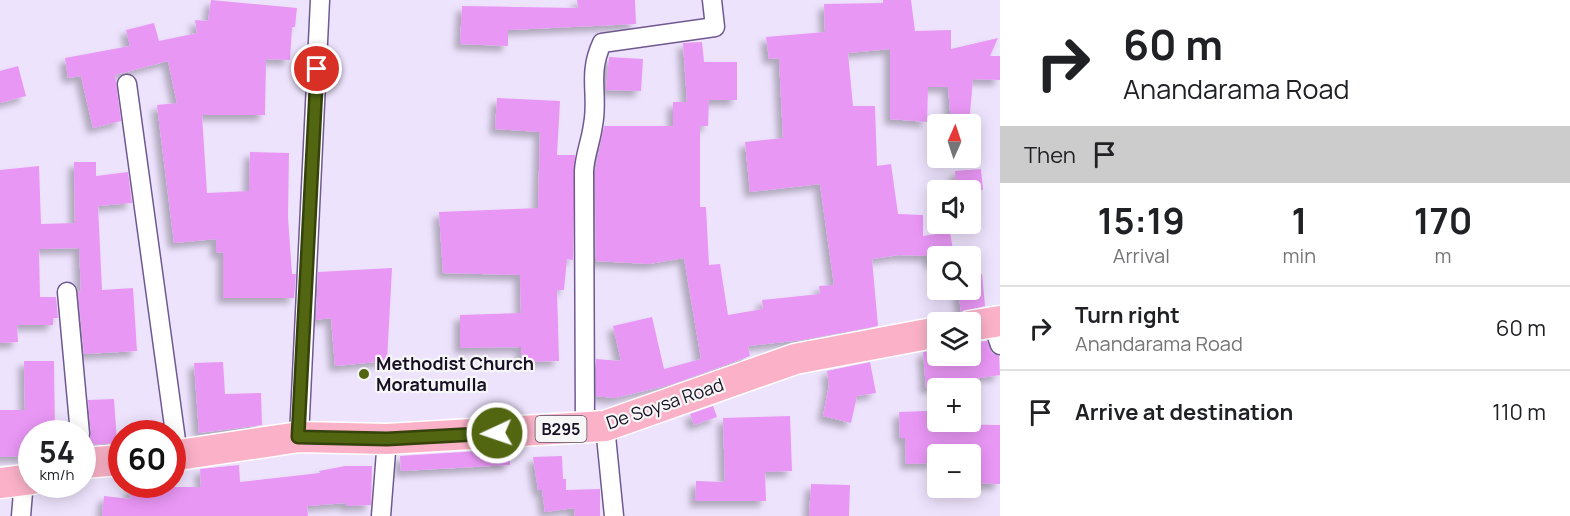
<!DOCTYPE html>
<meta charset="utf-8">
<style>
body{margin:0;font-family:Manrope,sans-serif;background:#f2f2f2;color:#202124;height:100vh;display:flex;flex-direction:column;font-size:22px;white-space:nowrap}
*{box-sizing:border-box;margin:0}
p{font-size:20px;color:#757577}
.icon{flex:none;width:33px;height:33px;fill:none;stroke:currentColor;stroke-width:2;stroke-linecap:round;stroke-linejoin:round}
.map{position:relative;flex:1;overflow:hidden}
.drawer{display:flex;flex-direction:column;background:#fff;width:570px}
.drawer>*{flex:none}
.top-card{background:#fff;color:#202124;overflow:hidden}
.needle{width:39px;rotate:3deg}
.buttons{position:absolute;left:927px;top:114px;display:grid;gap:12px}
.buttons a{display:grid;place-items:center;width:54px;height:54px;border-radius:6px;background:#fff;box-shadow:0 3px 15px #0003;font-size:30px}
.speed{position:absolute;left:18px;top:420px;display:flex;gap:12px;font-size:30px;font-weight:700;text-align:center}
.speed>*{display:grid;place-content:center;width:78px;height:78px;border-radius:50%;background:#fff;box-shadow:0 3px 15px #0003;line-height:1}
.speed small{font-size:15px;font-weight:400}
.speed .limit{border:9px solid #d22;background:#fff;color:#111}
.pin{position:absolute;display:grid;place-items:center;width:51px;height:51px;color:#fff;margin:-26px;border:3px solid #fff;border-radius:50%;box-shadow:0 2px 6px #0007}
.me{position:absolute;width:66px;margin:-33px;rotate:267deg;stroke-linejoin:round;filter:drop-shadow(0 0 4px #0008)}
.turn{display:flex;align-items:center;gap:21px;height:126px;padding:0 24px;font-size:27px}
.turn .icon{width:78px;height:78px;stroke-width:2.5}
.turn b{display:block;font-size:42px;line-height:51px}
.then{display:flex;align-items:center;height:57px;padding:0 24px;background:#0003;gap:12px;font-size:22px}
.eta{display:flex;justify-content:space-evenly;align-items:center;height:102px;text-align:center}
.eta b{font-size:36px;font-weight:700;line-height:42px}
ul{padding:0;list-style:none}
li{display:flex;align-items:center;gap:18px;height:84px;padding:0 24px;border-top:2px solid #e0e0e0}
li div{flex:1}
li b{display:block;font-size:22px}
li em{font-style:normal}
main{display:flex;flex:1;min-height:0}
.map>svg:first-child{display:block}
</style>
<main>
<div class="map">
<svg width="1000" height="516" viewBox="0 0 1000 516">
<defs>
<filter id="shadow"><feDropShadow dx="-5.5" dy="5.5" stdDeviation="3" flood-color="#0004"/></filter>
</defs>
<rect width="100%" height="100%" fill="#ede3fd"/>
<!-- building -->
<path fill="#e997f5" filter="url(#shadow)" d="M211,0l86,8 -2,19h-3l-2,33 -24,-1 -1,56h-63l5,78 42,-2 1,-39 39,1 -1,64 4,57h4l-2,24h-71v-46l-7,1v-14l-42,4 -17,-138 20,-2 -9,-42 -53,14 6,46 -28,7 -12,-52 -13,2 -3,-20 65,-12 -4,-16 28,-7 5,18 38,-8 -2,-13 13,1z
M577,0h58l1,24 -128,6v16l-48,-2 2,-38 116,2z
M883,0h28l4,31 36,-1v19l47,-11 -8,18h10v24l-27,-1 -4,45 -18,-1 -3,-36h-20l-1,35 -37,-3v-70l-42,4 5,53h22l2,60 14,-2 7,50 25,1v21l27,-4 4,24h-16v6l-8,1 -1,-7 -30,-1 -27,4 6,67 -76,14 -54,6 2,10 -77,28 -58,14 -19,-2v-37l25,2 -8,-35 39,-9 12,52 37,-10 -17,-101 -35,6 -53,-3 -1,-89 9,-46h69v-24h14l-4,-59 19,-1 2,20h33v38h-28l-1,26h-8v81h6l3,58 11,-1 8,51 35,-6 -1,-9 58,-6 -1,-8 15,-1 -14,-101 -70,8 -5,-50 38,-4 -4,-80 -10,1 -3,-22 59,-5 -1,-28 59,-1z
M609,57l34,2 -2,32 -35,-1z
M18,66l8,30 -26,7v-32z
M497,98l63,3 -3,54h18l-2,105 -6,-1 -3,31h-7l2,71 -37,1 -1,-15 -61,1v-33l61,-2 -1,-38 -77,-2 -4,-61 99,-4 2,-76 -45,-3z
M74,162h22v14l32,-4 4,31 -34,3 4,84 31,-2 4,63 -53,3 -6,-62 3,-1 -2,-43 -40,1 1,48h16l2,21h-5v7h-36l1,17 -18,1v-173l39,-4 2,58 34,-1z
M981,169l2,21h-27l-1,-19z
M392,268l-5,93 -52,5 -4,-48 -15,2 2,-48z
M982,274l3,32 -24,6 -3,-22h12v-15z
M987,341l5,12 7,3 1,19 -47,7v4l-27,2 -3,-36 15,-2v6h32v-13z
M24,361h30l1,73h-23v2h-6l1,20 -27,1v-47h25z
M223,362l2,32 36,-1 1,32 -63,8 -5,-70z
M870,362l6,31 -19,3 -6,27 -28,-7 6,-31 -2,-14z
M114,399l3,44 -28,2 2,-12 -3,-33z
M713,406l4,11 -23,8 -4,-11z
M927,411l1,13 72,1v59l-30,-1v-29h-35v9l-29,1 -1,-26h-5l-1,-26z
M790,416l2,55 -27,1 1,29h-71l1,-20 29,1 -2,-64z
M510,449v16l-109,6 -1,-15z
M562,456l1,23h3v11l34,-1v27h-25l-1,-8 -29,4 -3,-22h-4l-5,-33z
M239,465l1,17 80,-9 -1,-2 26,-5h27l-1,39 -25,1v-3l-39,3 1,10h-206l2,-20 27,3 -2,-12h72l-1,-18z
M811,484l39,1 -1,31h-40z"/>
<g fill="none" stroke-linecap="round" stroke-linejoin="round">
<!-- street casing -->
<g stroke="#705990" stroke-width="21">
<path id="street" d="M127,84l51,371
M67,292l13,142
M992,322l8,23
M605,426l9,90
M585,428l-1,-257c1,-17 7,-30 9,-46 6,-30 -6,-50 9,-82l113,-16 -3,-27
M299,437l21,-437
M21,516l3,-35
M381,516l6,-77"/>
</g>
<!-- primary casing -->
<g stroke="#fff" stroke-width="33">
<path id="primary" d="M970,326l30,-5
M172,456l127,-19 88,2 218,-13 190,-67 143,-27
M82,463l40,-3
M0,483l32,-4"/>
</g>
<!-- street -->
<use href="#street" stroke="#fff" stroke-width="18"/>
<!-- primary -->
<use href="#primary" stroke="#fbb2c8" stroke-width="30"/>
</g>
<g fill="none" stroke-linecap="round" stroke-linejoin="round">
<!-- route casing -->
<g stroke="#35420b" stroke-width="15">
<path id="route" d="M317,69l-19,368 89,2 110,-6"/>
</g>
<!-- route -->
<use href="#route" stroke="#526611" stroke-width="10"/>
</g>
<!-- markers -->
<circle fill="#526611" stroke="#f6f6f6" stroke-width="2" cx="364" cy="374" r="6"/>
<g text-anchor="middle" stroke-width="4.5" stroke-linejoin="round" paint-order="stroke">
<!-- shield labels -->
<rect fill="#f6f6f6" stroke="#5c5564" stroke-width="1.5" x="535.5" y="416" width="51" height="26" rx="4.5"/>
<g font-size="16" font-weight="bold" fill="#1a1026">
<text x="561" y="435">B295</text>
</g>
<!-- poi labels -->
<g font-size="18" font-weight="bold" fill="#1a1026" stroke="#f6f6f6" text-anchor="start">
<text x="376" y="370">Methodist Church<tspan x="376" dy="21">Moratumulla</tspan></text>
</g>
<!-- street labels -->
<g font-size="18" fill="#1a1026" stroke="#f6f6f6">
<text transform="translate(665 404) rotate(-19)" y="6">De Soysa Road</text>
</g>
</g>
</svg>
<div class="buttons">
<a><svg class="needle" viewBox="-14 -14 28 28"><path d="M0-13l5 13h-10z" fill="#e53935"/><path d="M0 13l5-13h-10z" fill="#757577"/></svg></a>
<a><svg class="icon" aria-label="sound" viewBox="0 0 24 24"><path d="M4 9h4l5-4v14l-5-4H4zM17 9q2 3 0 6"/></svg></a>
<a><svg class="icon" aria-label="search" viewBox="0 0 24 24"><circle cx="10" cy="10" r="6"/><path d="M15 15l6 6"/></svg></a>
<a><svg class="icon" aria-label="layers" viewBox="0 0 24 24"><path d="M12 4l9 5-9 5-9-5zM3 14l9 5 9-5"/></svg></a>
<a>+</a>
<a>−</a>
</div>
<div class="speed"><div>54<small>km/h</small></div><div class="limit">60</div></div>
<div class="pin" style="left:317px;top:69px;background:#d93025"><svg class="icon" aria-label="arrive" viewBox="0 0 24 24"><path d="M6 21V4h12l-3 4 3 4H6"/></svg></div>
<svg class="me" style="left:497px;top:433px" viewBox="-20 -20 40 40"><circle r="17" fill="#526611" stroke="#fff" stroke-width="3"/><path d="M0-11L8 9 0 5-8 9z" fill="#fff"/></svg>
</div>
<section class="drawer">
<div class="top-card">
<div class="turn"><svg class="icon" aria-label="right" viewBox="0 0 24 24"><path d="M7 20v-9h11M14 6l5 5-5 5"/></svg><div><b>60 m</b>Anandarama Road</div></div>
<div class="then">Then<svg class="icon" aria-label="arrive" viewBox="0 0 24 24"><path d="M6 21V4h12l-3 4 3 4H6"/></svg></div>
</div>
<div class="eta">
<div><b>15:19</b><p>Arrival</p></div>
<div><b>1</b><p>min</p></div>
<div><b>170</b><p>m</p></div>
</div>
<ul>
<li><svg class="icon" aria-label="right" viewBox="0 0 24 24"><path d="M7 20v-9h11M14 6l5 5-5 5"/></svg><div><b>Turn right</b><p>Anandarama Road</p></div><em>60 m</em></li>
<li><svg class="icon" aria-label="arrive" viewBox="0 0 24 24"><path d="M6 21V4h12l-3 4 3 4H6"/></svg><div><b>Arrive at destination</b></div><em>110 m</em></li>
</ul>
</section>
</main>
